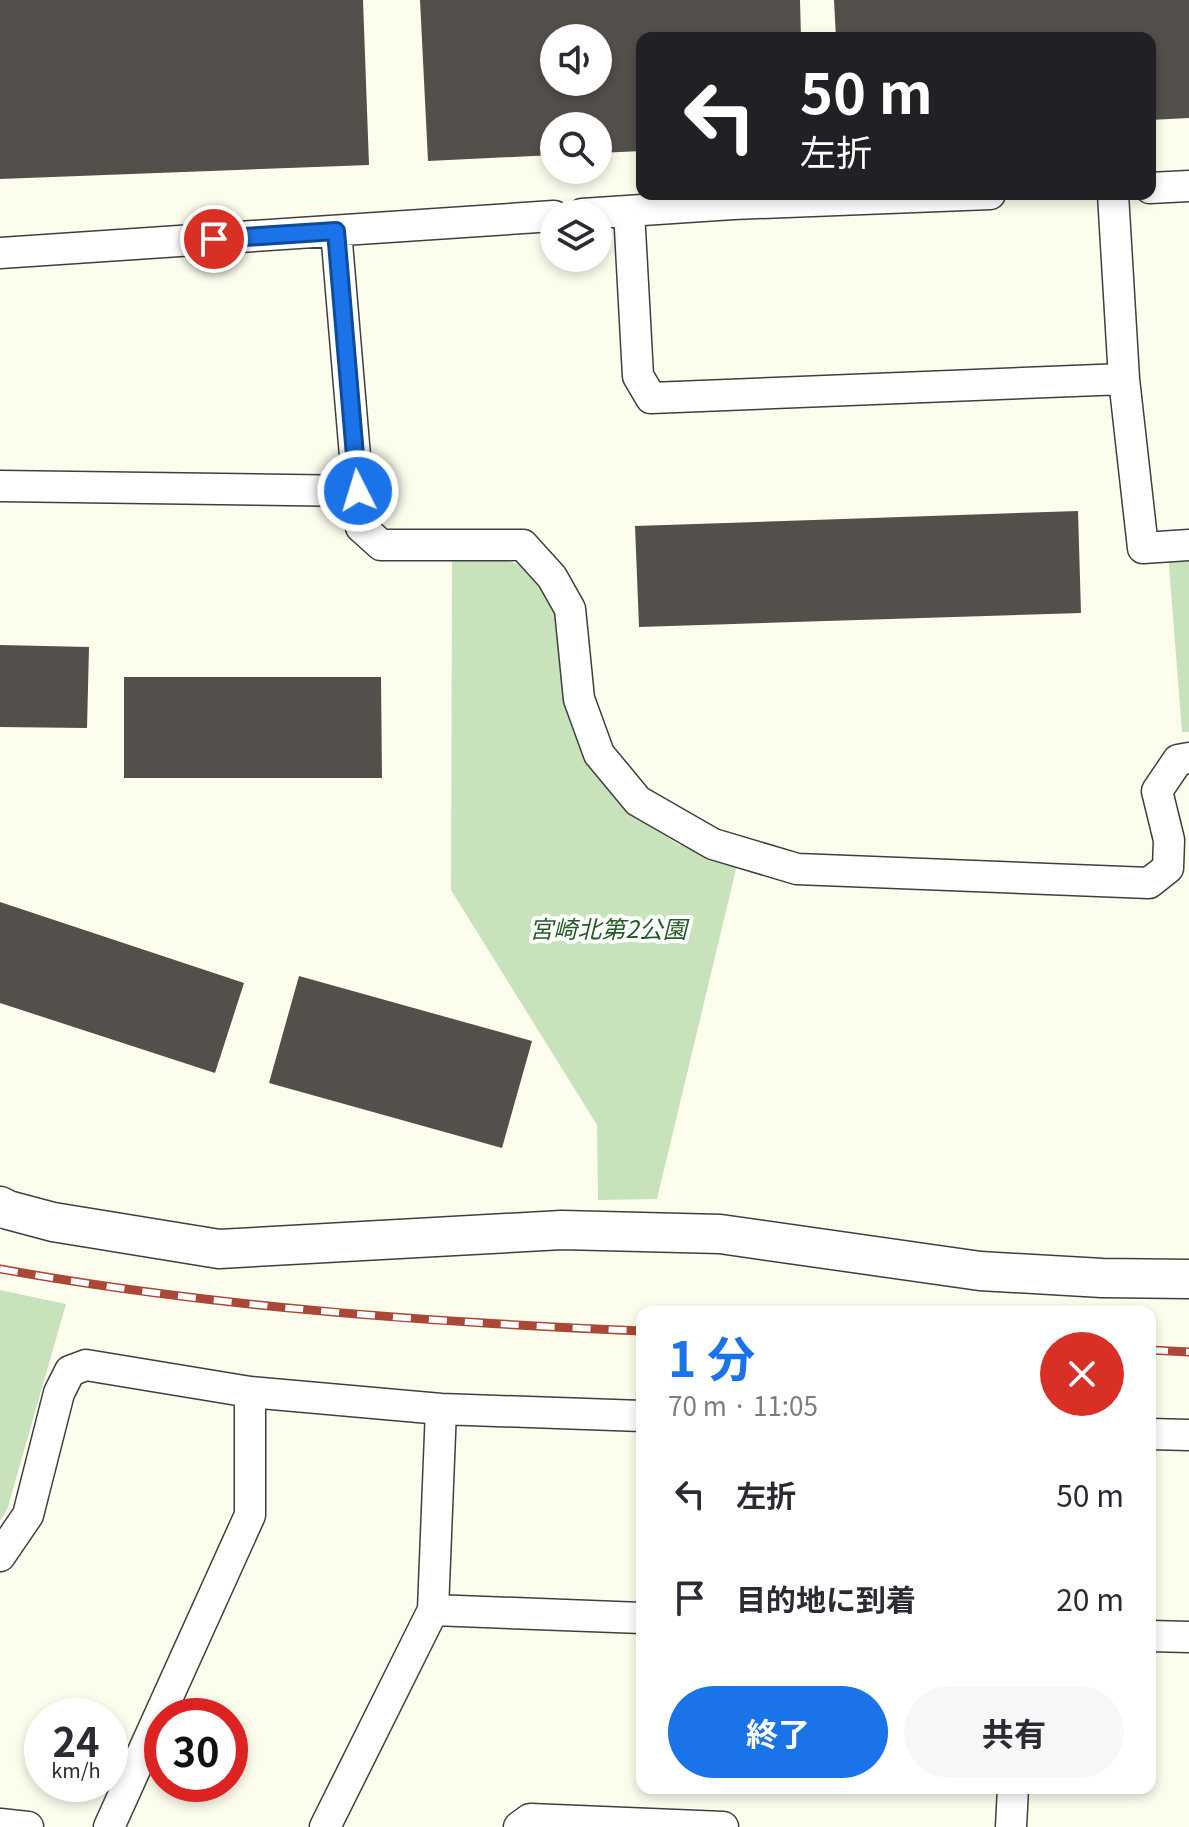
<!DOCTYPE html>
<html lang="ja">
<meta charset="utf-8">
<style>
body{margin:0;font-family:Georgia,"Noto Sans JP",serif;background:#f7f7f7;color:#2b2b33;height:100vh;display:flex;flex-direction:column;font-size:30px;white-space:nowrap}
*{box-sizing:border-box;margin:0}
p{font-size:26px;color:#7c7c81}
.icon{flex:none;width:44px;height:44px;fill:none;stroke:currentColor;stroke-width:2;stroke-linecap:round;stroke-linejoin:round}
.map{position:relative;flex:1;overflow:hidden}
.details{position:absolute;left:636px;top:1306px;width:520px;height:488px;display:flex;flex-direction:column;background:#fff;border-radius:16px;box-shadow:0 4px 12px #0003}
.details>*{flex:none}
.top-card{position:absolute;left:636px;top:32px;width:520px;height:168px;border-radius:16px;box-shadow:0 4px 12px #0003;background:#202124;color:#fff;overflow:hidden}
.buttons{position:absolute;left:540px;top:24px;display:grid;gap:16px}
.buttons a{display:grid;place-items:center;width:72px;height:72px;border-radius:50%;background:#fff;box-shadow:0 4px 12px #0003;font-size:40px}
.speed{position:absolute;left:24px;top:1698px;display:flex;gap:16px;font-size:40px;font-weight:700;text-align:center}
.speed>*{display:grid;place-content:center;width:104px;height:104px;border-radius:50%;background:#fff;box-shadow:0 4px 12px #0003;line-height:1}
.speed small{font-size:20px;font-weight:400}
.speed .limit{border:12px solid #d22;background:#fff;color:#111}
.pin{position:absolute;display:grid;place-items:center;width:68px;height:68px;color:#fff;margin:-34px;border:4px solid #fff;border-radius:50%;box-shadow:0 2px 8px #0007}
.me{position:absolute;width:88px;margin:-44px;rotate:355deg;stroke-linejoin:round;filter:drop-shadow(0 0 6px #0008)}
.turn{display:flex;align-items:center;gap:28px;height:168px;padding:0 32px;font-size:36px}
.turn .icon{width:104px;height:104px;stroke-width:2.5}
.turn b{display:block;font-size:56px;line-height:68px}
.round{display:grid;place-items:center;flex:none;width:84px;height:84px;border-radius:42px;background:#f7f7f7}
.overview{display:flex;align-items:center;justify-content:space-between;height:136px;padding:0 32px}
h1{font-size:48px;font-weight:700;line-height:60px;color:#1a73e8}
.primary-button{display:flex;gap:16px;margin-top:auto;padding:16px 32px}
.primary-button a{flex:1;height:92px;border-radius:48px;background:#1a73e8;color:#fff;font-size:32px;font-weight:700;line-height:92px;text-align:center}
.primary-button a+a{background:#f7f7f7;color:#2b2b33}
ul{padding:0;list-style:none}
li{display:flex;align-items:center;gap:24px;height:104px;padding:0 32px}
li div{flex:1}
li b{display:block;font-size:30px}
li em{font-style:normal}
.map>svg:first-child{display:block}
</style>
<div class="map">
<svg width="1189" height="1827" viewBox="0 0 1189 1827">
<rect width="100%" height="100%" fill="#fdfded"/>
<!-- park -->
<path fill="#c8e3bb" d="M1189,552v180h-7l-14,-179z
M501,558l28,11 18,19 10,24 6,71 10,46 22,43 31,39 52,33 59,21 -80,334 -59,1 -1,-75 -146,-235 1,-331z
M0,1290l66,14 -59,206 -7,11z"/>
<!-- building -->
<path fill="#534f4a" fill-rule="evenodd" d="M0,0h363l6,165 -369,14z
M420,0h380l1,38h-159v113l-44,2v-27h-44v29l-126,6zM554,38h44v44h-44z
M834,0h355v118l-39,2v-82h-314z
M1078,511l3,102 -442,14 -4,-101z
M0,645l89,2 -2,81 -87,-1z
M124,677h257l1,101h-258z
M0,902l244,81 -29,90 -215,-70z
M299,976l233,65 -30,107 -233,-65z"/>
<g fill="none" stroke-linecap="round" stroke-linejoin="round">
<!-- minor casing -->
<g stroke="#3f3f3f" stroke-width="33">
<path id="minor" d="M1150,188l39,-2
M1113,194l11,185 19,169 46,-3
M629,211l9,165 13,22 473,-19
M582,214l151,-10 257,-10
M336,231l25,296 20,18h142l29,32 18,32 9,90 20,55 39,47 75,43 84,25 352,14 19,-15 1,-28 -12,-49 21,-31 11,-2
M0,253l554,-37
M0,486l358,5
M1150,1434l39,1
M0,1556l28,-41 31,-122 11,-22 16,-6 164,27 191,17 201,7
M433,1610l209,8
M1150,1636l39,1
M0,1824l28,3
M109,1827l141,-312v-123
M325,1827l108,-217 8,-201
M519,1827l11,-8 193,8
M1011,1827l2,-39"/>
</g>
<!-- tertiary casing -->
<g stroke="#3f3f3f" stroke-width="41">
<path id="tertiary" d="M0,1206l8,4 45,12 166,27 343,-19 158,4 260,37 122,7 87,1"/>
</g>
<!-- minor -->
<use href="#minor" stroke="#fff" stroke-width="30"/>
<!-- tertiary -->
<use href="#tertiary" stroke="#fff" stroke-width="38"/>
<!-- rail casing -->
<g stroke="#aa4736" stroke-width="9">
<path id="rail" d="M0,1269c211,38 428,53 642,62
M1150,1350l39,2"/>
</g>
<!-- rail -->
<use href="#rail" stroke="#fff" stroke-width="6" stroke-dasharray="18" stroke-linecap="butt"/>
</g>
<g fill="none" stroke-linecap="round" stroke-linejoin="round">
<!-- route casing -->
<g stroke="#114b97" stroke-width="20">
<path id="route" d="M214,239l122,-8 22,260"/>
</g>
<!-- route -->
<use href="#route" stroke="#1a73e8" stroke-width="14"/>
</g>
<g text-anchor="middle" stroke-width="8" stroke-linejoin="round" paint-order="stroke">
<!-- park labels -->
<g font-size="24" font-style="italic" fill="#255b25" stroke="#fff">
<text x="608" y="938">宮崎北第2公園</text>
</g>
</g>
</svg>
<div class="buttons">
<a><svg class="icon" aria-label="sound" viewBox="0 0 24 24"><path d="M4 9h4l5-4v14l-5-4H4zM17 9q2 3 0 6"/></svg></a>
<a><svg class="icon" aria-label="search" viewBox="0 0 24 24"><circle cx="10" cy="10" r="6"/><path d="M15 15l6 6"/></svg></a>
<a><svg class="icon" aria-label="layers" viewBox="0 0 24 24"><path d="M12 4l9 5-9 5-9-5zM3 14l9 5 9-5"/></svg></a>
</div>
<div class="speed"><div>24<small>km/h</small></div><div class="limit">30</div></div>
<div class="pin" style="left:214px;top:239px;background:#d93025"><svg class="icon" aria-label="arrive" viewBox="0 0 24 24"><path d="M6 21V4h12l-3 4 3 4H6"/></svg></div>
<svg class="me" style="left:358px;top:491px" viewBox="-20 -20 40 40"><circle r="17" fill="#1a73e8" stroke="#fff" stroke-width="3"/><path d="M0-11L8 9 0 5-8 9z" fill="#fff"/></svg>
<div class="top-card">
<div class="turn"><svg class="icon" aria-label="left" viewBox="0 0 24 24"><path d="M17 20v-9H6M10 6l-5 5 5 5"/></svg><div><b>50 m</b>左折</div></div>
</div>
<section class="details">
<div class="overview"><div><h1>1 分</h1><p>70 m · 11:05</p></div><a class="round" style="background:#d93025;color:#fff"><svg class="icon" aria-label="close" viewBox="0 0 24 24"><path d="M6 6l12 12M18 6L6 18"/></svg></a></div>
<ul>
<li><svg class="icon" aria-label="left" viewBox="0 0 24 24"><path d="M17 20v-9H6M10 6l-5 5 5 5"/></svg><div><b>左折</b></div><em>50 m</em></li>
<li><svg class="icon" aria-label="arrive" viewBox="0 0 24 24"><path d="M6 21V4h12l-3 4 3 4H6"/></svg><div><b>目的地に到着</b></div><em>20 m</em></li>
</ul>
<div class="primary-button"><a>終了</a><a>共有</a></div>
</section>
</div>
